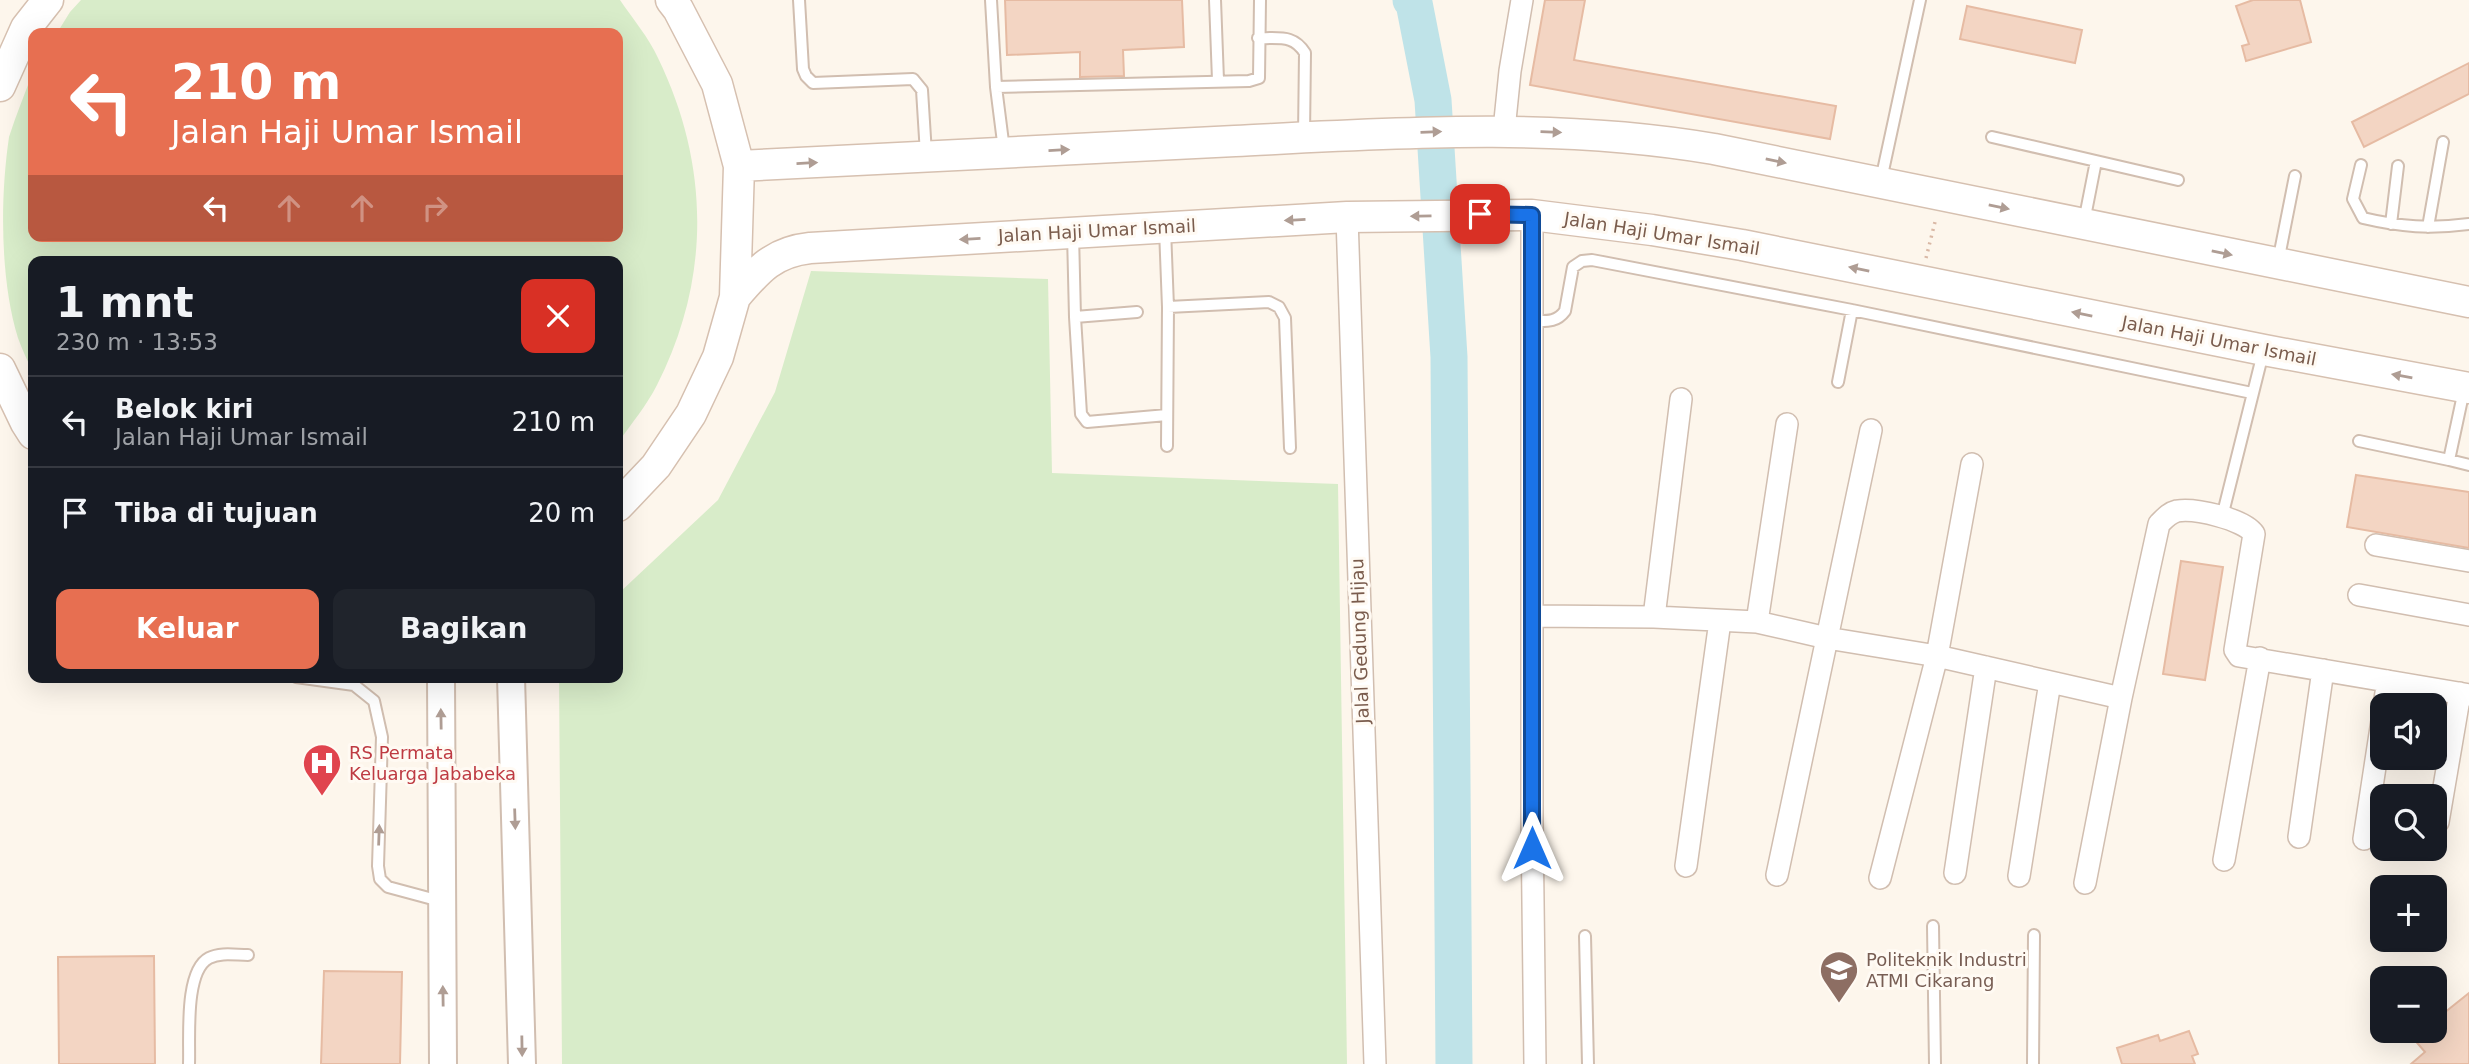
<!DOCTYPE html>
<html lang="id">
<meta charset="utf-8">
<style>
body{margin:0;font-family:"DejaVu Sans",sans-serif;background:#20242c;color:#f1f3f6;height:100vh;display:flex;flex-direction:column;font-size:26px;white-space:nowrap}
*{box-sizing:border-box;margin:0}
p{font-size:23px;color:#9ea1a6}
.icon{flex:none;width:38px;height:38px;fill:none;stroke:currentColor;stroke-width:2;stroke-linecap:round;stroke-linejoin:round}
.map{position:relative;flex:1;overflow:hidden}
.panel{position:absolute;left:28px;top:256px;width:595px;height:427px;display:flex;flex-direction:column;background:#171b24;border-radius:14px;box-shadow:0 7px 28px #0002}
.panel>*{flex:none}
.guide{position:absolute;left:28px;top:28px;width:595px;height:214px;border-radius:14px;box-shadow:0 7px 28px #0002;background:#e76f51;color:#fff;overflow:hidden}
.buttons{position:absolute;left:2370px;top:693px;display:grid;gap:14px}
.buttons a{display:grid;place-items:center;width:77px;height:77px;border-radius:14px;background:#171b24;box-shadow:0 7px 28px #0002;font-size:35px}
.pin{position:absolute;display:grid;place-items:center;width:60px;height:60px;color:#fff;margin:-30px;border-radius:14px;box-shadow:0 4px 10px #0006}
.me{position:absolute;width:77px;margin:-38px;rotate:0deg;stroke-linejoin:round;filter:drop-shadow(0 0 5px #0008)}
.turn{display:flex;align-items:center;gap:24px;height:147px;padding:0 28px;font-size:32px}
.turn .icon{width:91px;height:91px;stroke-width:2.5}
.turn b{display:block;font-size:49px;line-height:60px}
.lanes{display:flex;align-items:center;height:66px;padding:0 28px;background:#0003;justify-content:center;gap:35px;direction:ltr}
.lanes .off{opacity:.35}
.round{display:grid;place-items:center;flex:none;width:74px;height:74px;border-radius:14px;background:#20242c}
.summary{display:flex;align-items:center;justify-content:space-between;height:119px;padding:0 28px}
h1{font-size:42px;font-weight:700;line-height:52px}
.cta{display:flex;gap:14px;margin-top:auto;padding:14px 28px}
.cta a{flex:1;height:80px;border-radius:14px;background:#e76f51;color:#fff;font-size:28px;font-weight:700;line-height:80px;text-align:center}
.cta a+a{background:#20242c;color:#f1f3f6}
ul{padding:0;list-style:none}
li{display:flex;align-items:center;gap:21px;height:91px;padding:0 28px;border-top:2px solid #363941}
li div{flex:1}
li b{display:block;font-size:26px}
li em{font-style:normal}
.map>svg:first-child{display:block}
</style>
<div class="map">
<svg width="2469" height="1064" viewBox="0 0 2469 1064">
<rect width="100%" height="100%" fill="#fdf6ec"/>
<!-- green -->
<path fill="#d8ecc9" d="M81,0h539c13,19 29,38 38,58 52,107 53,221 -1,327 -10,20 -26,39 -39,58v-182h-585v112c-5,-12 -11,-23 -15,-35 -18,-58 -18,-140 -9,-201 7,-22 16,-44 24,-65v164h585v-203h-561l13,-21z
M811,271l237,8 4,194 286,11 9,580h-785l-3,-387h59v-83l100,-94 57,-108z"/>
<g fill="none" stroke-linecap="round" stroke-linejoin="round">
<!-- river -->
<path stroke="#bfe3e8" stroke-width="37" d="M1411,0l3,3 19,97 16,257 5,707"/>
</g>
<!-- building -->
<path fill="#f3d5c3" stroke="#e6bba3" stroke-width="2" d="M1005,0h177l2,47 -61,3 1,26 -44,1v-25l-73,3z
M1545,0h40l-11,60 262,46 -6,33 -300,-54z
M2253,0h47l11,42 -65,19 -4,-15 7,-2 -13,-38z
M1967,6l115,24 -7,33 -115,-24z
M2469,63v31l-105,53 -12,-25z
M2356,475l113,17v56l-122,-21z
M2181,561l42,6 -18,113 -42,-6z
M154,956l1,108h-96l-1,-107z
M324,971l78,1 -2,92h-79z
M2469,993v71h-58l14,-12 -12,-14 8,-7h13v-10z
M2189,1031l9,23 -6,2 3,8h-73l-5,-16 41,-13 2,6z"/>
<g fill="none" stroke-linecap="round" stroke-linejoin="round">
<!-- service casing -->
<g stroke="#d1beb0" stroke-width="14">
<path id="service" d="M799,0l4,69 3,7 7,7 100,-4 9,11 4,64
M991,0l5,87 8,63
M1215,0l3,80
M1258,38c21,1 35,-4 47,15l-1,82
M996,87l253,-6 10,-3 1,-78
M1992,137l104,24 -12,61
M2096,161l82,19
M2361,165l-8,34 10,19c38,9 67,11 106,6
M1881,180l39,-180
M2391,224l7,-58
M2428,227l15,-85
M1165,229l3,78 -1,139
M1073,234l2,83 6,97 6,8 80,-7
M2278,262l17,-86
M1168,307l101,-5 10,5 6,11 5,130
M1075,317l62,-5
M1532,321c14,0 24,2 33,-10l8,-44 9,-6 10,-1 260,50 400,83
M1838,382l14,-72
M2464,390l-15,70 20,5
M2359,441l90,19
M2222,517l41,-164
M296,677l58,8 20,16 8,36 -4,129 2,13 8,8 52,14
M1933,926l2,138
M1585,936l3,128
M189,1064c1,-25 -5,-93 20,-106 12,-6 26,-3 39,-3
M2033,1064l1,-129"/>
</g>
<!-- minor casing -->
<g stroke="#d1beb0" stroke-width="24">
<path id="minor" d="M1504,130l6,-59 12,-71
M1532,215v606l3,243
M1347,217l28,847
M2376,545l93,16
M2359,595l110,20
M1533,616l121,1 103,5 70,16 110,18 184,42
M1654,617l27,-218
M1757,622l30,-198
M2384,705l4,-24
M2438,822l22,-129
M2299,837l24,-167
M2364,839l18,-118
M2224,860l36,-202
M1686,866l34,-245
M1955,873l31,-206
M1777,875l94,-445
M2019,876l31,-194
M1880,878l57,-222 35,-192
M2085,883l36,-185 38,-174c6,-6 10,-11 18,-13 18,-3 67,8 77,23l-19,116 4,6 230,39"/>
</g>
<!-- tertiary casing -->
<g stroke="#d1beb0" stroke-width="30">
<path id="tertiary" d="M441,677l2,387
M511,677l11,387"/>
</g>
<!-- secondary casing -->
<g stroke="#d6c0b0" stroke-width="33">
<path id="secondary" d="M0,86l26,-58 22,-28
M739,166c165,-8 330,-17 496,-25 160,-8 320,-19 479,8l755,153
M735,297c23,-27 38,-45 75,-49l537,-31 185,-2 120,15 90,15 522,105 205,38
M0,369l26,54 7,11
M618,506l38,-40 35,-52 27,-57 17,-60 4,-131 -22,-82 -39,-75 -7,-9"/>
</g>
<!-- path -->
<path stroke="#d9b8a5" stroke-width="3.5" stroke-dasharray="2 5" stroke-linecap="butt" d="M1926,258l10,-40"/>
<!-- service -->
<use href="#service" stroke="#fff" stroke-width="10"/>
<!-- minor -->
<use href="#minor" stroke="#fff" stroke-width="21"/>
<!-- tertiary -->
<use href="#tertiary" stroke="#fff" stroke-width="26"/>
<!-- secondary -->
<use href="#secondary" stroke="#fff" stroke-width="30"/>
</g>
<!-- one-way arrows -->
<defs><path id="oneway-solid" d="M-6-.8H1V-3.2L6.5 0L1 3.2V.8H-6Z" transform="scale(1.75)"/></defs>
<g fill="#af9d94">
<use href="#oneway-solid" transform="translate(1431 132) rotate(-2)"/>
<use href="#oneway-solid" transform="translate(1551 132) rotate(2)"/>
<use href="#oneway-solid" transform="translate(1059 150) rotate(-3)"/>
<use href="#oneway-solid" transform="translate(1776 161) rotate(12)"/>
<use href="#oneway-solid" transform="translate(807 163) rotate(-3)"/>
<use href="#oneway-solid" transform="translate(1999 207) rotate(12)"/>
<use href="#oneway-solid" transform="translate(1421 216) rotate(179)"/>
<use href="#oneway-solid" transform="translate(1295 220) rotate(177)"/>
<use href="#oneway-solid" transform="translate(970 239) rotate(177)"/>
<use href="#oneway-solid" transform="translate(2222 253) rotate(12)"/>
<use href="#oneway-solid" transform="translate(1859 269) rotate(-168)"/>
<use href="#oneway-solid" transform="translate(2082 314) rotate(-169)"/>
<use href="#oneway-solid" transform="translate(2402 376) rotate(-170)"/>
<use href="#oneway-solid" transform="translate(441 719) rotate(-91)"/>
<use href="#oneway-solid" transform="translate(515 819) rotate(88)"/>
<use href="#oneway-solid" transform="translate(379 835) rotate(-88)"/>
<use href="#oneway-solid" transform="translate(443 996) rotate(-91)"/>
<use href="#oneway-solid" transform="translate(522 1046) rotate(89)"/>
</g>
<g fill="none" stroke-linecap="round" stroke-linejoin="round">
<!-- route casing -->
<g stroke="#114b97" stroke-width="18">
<path id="route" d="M1480,214l52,1v633"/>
</g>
<!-- route -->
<use href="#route" stroke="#1a73e8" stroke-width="12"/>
</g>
<!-- icons -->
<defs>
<g id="hospital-pin" transform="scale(2.0125)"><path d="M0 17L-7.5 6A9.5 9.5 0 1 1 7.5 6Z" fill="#e0444e" stroke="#fffaf3"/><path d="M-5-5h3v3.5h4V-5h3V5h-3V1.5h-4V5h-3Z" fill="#fff"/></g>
<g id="university-pin" transform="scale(2.0125)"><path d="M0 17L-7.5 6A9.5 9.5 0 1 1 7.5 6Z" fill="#8d6e63" stroke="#fffaf3"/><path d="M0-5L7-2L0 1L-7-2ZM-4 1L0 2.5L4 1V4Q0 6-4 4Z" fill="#fff"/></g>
</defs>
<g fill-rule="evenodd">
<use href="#hospital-pin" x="322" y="763"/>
<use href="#university-pin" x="1839" y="970"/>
</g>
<g text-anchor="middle" stroke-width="6" stroke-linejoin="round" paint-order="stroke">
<!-- street labels -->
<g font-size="18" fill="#7a5c4d" stroke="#fffaf3">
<text transform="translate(1097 231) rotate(-3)" y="6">Jalan Haji Umar Ismail</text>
<text transform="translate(1662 234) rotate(9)" y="6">Jalan Haji Umar Ismail</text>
<text transform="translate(2219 341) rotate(11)" y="6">Jalan Haji Umar Ismail</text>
<text transform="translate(1360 641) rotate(-92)" y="6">Jalal Gedung Hijau</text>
</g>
<!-- health labels -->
<g font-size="18" fill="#be3a42" stroke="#fffaf3" text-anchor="start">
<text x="349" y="759">RS Permata<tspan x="349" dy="21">Keluarga Jababeka</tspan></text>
</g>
<!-- education labels -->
<g font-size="18" fill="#785e54" stroke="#fffaf3" text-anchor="start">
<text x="1866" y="966">Politeknik Industri<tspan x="1866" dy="21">ATMI Cikarang</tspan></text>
</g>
</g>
</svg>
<div class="buttons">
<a><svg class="icon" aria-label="sound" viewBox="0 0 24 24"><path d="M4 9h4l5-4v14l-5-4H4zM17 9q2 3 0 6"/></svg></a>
<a><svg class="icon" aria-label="search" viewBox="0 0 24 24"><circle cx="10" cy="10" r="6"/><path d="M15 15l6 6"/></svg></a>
<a>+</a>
<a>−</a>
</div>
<div class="pin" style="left:1480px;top:214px;background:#d93025"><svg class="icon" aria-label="arrive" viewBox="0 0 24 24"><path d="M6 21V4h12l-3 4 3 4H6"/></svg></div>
<svg class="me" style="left:1532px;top:848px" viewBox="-20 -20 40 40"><path d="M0-17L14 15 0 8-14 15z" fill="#1a73e8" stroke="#fff" stroke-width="4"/></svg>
<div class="guide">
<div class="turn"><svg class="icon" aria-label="left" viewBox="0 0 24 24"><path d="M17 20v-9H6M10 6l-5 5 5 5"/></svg><div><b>210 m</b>Jalan Haji Umar Ismail</div></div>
<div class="lanes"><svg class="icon" aria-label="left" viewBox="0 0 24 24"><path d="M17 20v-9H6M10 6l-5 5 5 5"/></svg><svg class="icon off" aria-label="ahead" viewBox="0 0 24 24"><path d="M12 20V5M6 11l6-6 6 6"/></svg><svg class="icon off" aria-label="ahead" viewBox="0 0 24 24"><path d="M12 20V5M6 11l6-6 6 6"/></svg><svg class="icon off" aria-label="right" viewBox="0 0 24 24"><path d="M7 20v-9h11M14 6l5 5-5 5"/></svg></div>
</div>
<section class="panel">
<div class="summary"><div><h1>1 mnt</h1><p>230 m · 13:53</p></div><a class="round" style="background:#d93025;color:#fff"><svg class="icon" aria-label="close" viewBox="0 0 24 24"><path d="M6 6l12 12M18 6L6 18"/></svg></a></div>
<ul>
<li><svg class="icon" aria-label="left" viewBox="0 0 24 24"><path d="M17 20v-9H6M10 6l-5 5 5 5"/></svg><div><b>Belok kiri</b><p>Jalan Haji Umar Ismail</p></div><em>210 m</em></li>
<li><svg class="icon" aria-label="arrive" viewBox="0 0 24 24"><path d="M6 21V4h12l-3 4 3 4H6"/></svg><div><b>Tiba di tujuan</b></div><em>20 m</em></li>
</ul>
<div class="cta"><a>Keluar</a><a>Bagikan</a></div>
</section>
</div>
